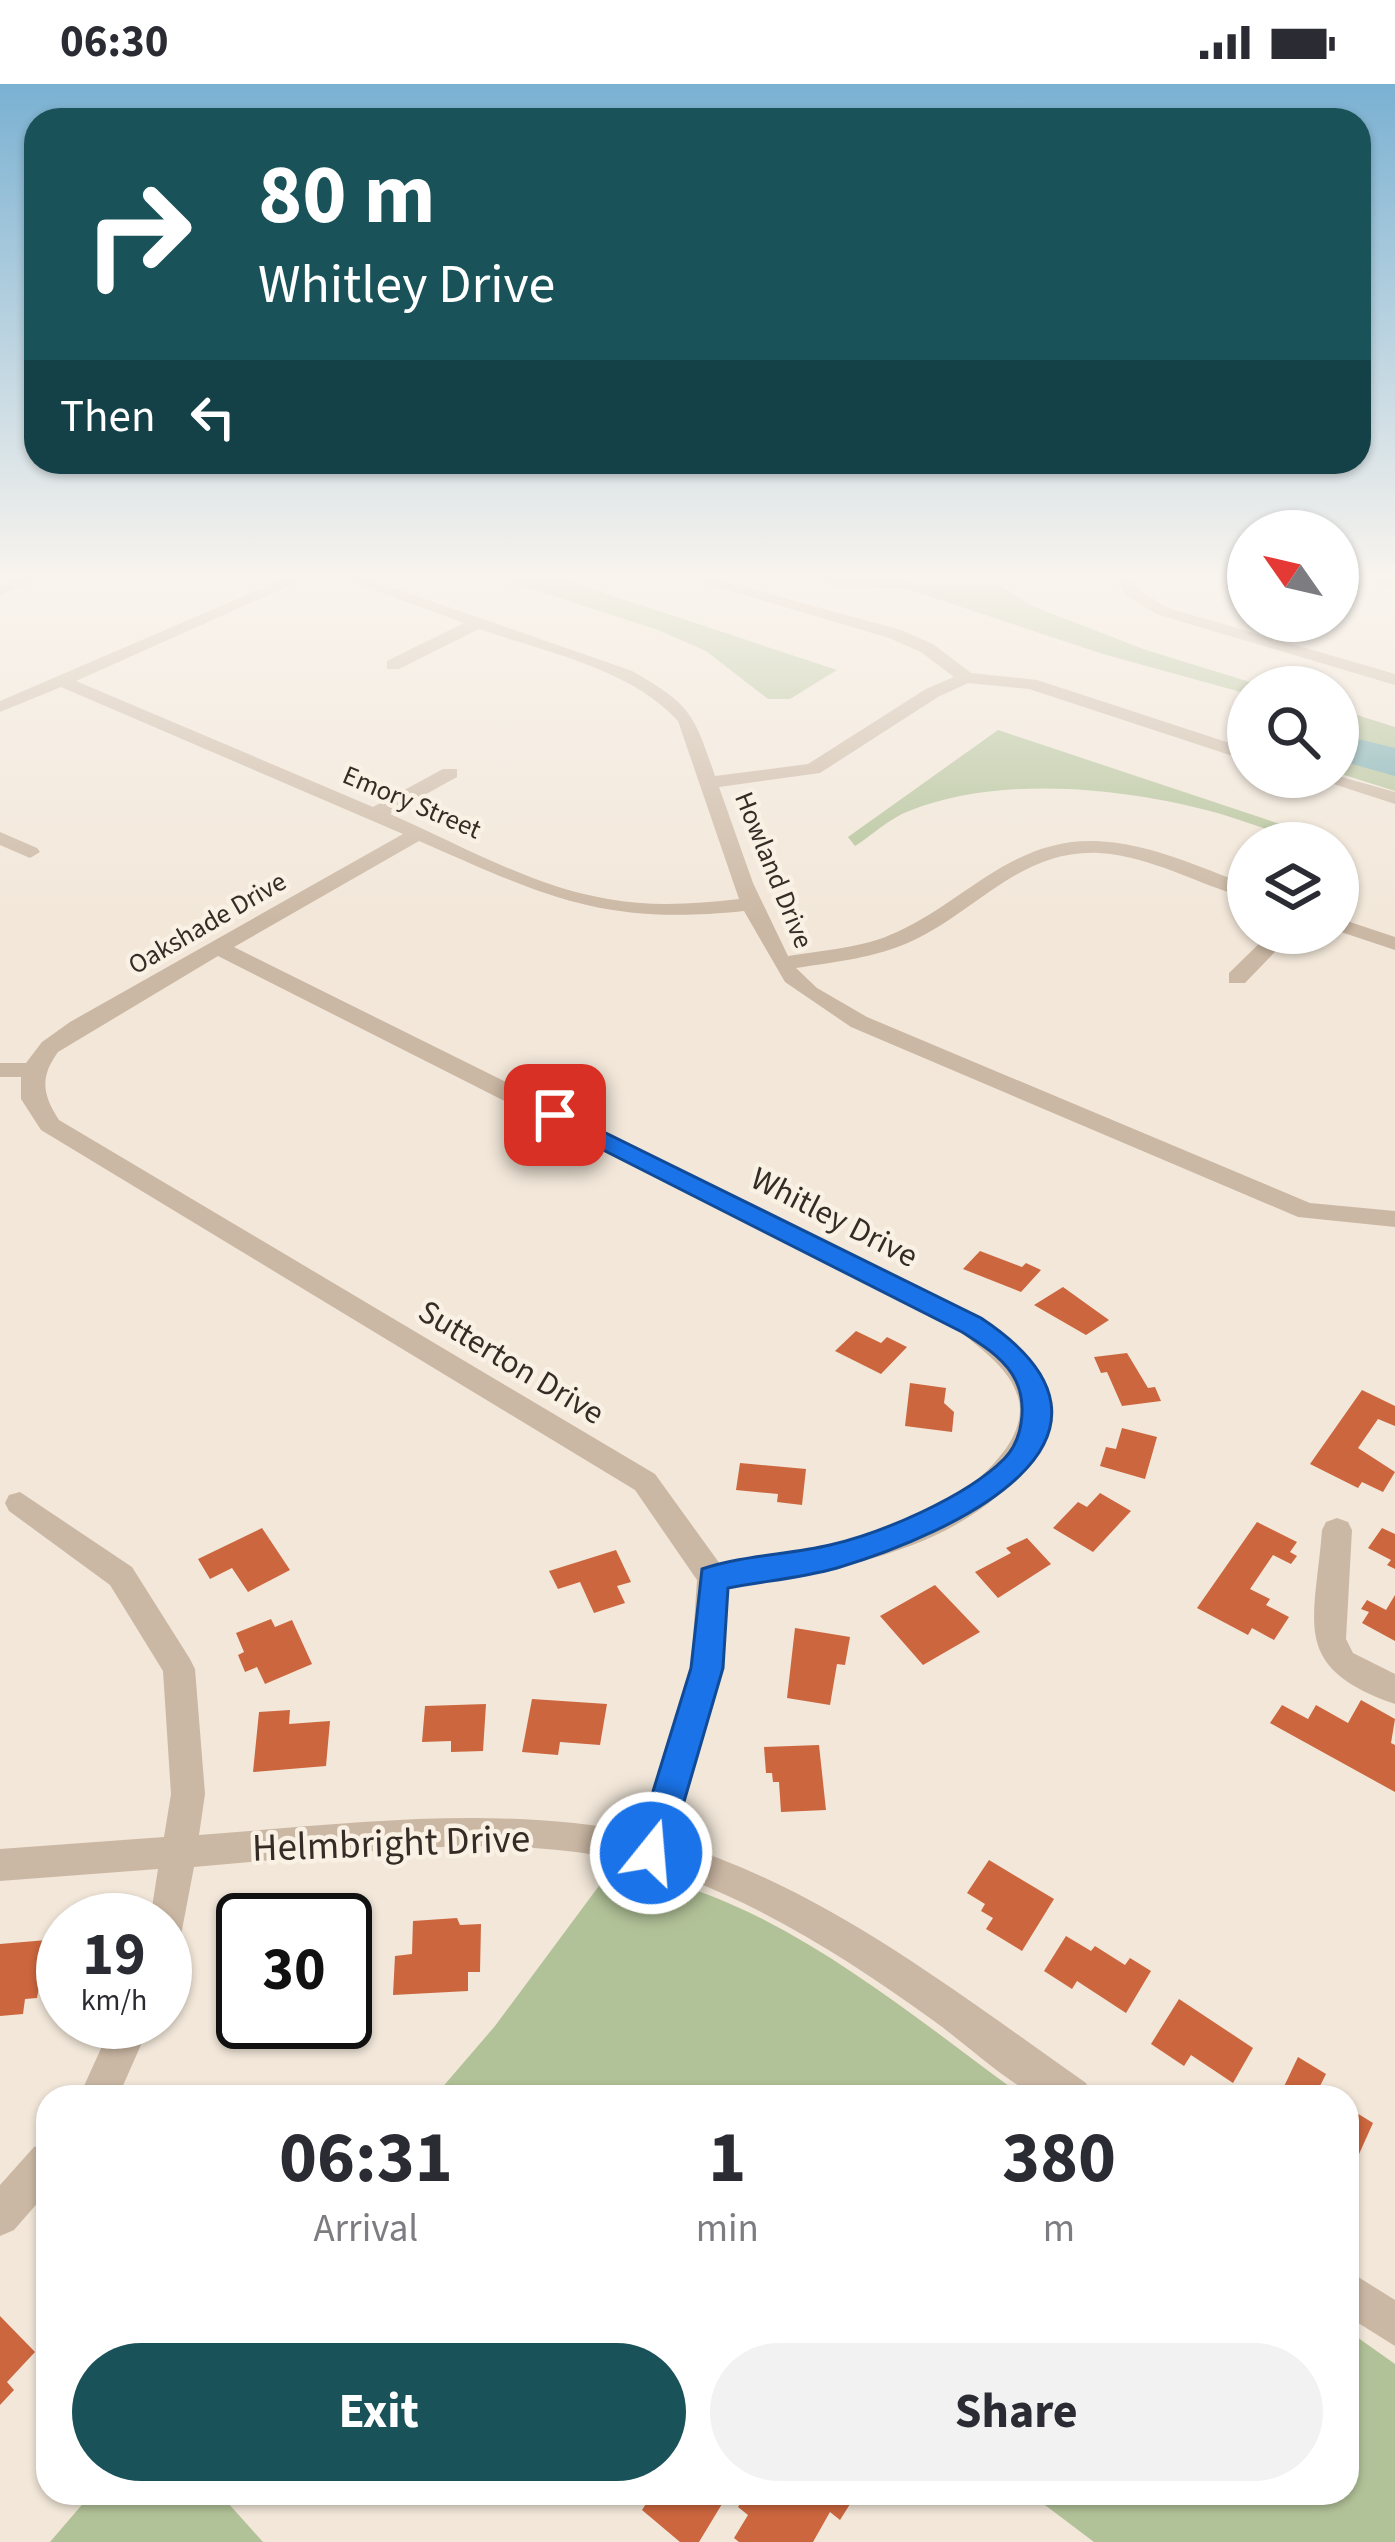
<!DOCTYPE html>
<style>
body{margin:0;font-family:"Source Sans 3",sans-serif;background:#f2f2f3;color:#2b2b33;height:100vh;display:flex;flex-direction:column;font-size:45px;white-space:nowrap}
*{box-sizing:border-box;margin:0}
p{font-size:39px;color:#7c7c81}
.icon{flex:none;width:66px;height:66px;fill:none;stroke:currentColor;stroke-width:2;stroke-linecap:round;stroke-linejoin:round}
.map{position:relative;flex:1;overflow:hidden}
.panel{position:absolute;left:36px;top:2001px;width:1323px;height:420px;display:flex;flex-direction:column;background:#fff;border-radius:36px;box-shadow:0 3px 9px #0004}
.panel>*{flex:none}
.hud{position:absolute;left:24px;top:24px;width:1347px;height:366px;border-radius:36px;box-shadow:0 3px 9px #0004;background:#1a5259;color:#fff;overflow:hidden}
.needle{width:78px;rotate:304deg}
.fabs{position:absolute;left:1227px;top:426px;display:grid;gap:24px}
.fabs a{display:grid;place-items:center;width:132px;height:132px;border-radius:50%;background:#fff;box-shadow:0 3px 9px #0004;font-size:60px}
.speed{position:absolute;left:36px;top:1809px;display:flex;gap:24px;font-size:60px;font-weight:700;text-align:center}
.speed>*{display:grid;place-content:center;width:156px;height:156px;border-radius:50%;background:#fff;box-shadow:0 3px 9px #0004;line-height:1}
.speed small{font-size:30px;font-weight:400}
.speed .limit{border:6px solid #111;border-radius:18px;background:#fff;color:#111}
.pin{position:absolute;display:grid;place-items:center;width:102px;height:102px;color:#fff;margin:-51px;border-radius:24px;box-shadow:0 6px 18px #0006}
.me{position:absolute;width:132px;margin:-66px;rotate:17deg;stroke-linejoin:round;filter:drop-shadow(0 0 9px #0008)}
.turn{display:flex;align-items:center;gap:42px;height:252px;padding:0 36px;font-size:54px}
.turn .icon{width:156px;height:156px;stroke-width:2.5}
.turn b{display:block;font-size:84px;line-height:102px}
.then{display:flex;align-items:center;height:114px;padding:0 36px;background:#0003;gap:24px;font-size:45px}
.eta{display:flex;justify-content:space-evenly;align-items:center;height:204px;text-align:center}
.eta b{font-size:72px;font-weight:700;line-height:84px}
.primary-button{display:flex;gap:24px;margin-top:auto;padding:24px 36px}
.primary-button a{flex:1;height:138px;border-radius:72px;background:#1a5259;color:#fff;font-size:48px;font-weight:700;line-height:138px;text-align:center}
.primary-button a+a{background:#f2f2f3;color:#2b2b33}
.status{display:flex;justify-content:space-between;align-items:center;height:84px;padding:0 60px;background:#fff;direction:ltr}
.status svg{height:33px;fill:currentColor}
.map>svg:first-child{display:block}
</style>
<div class="status"><b>06:30</b><svg viewBox="0 0 49 12"><path d="M0 12V9h3v3zM5 12V6h3v6zM10 12V3h3v9zM15 12V0h3v12zM26 1h20v11H26zM47 4h2v5h-2z"/></svg></div>
<div class="map">
<svg width="1395" height="2458" viewBox="0 0 1395 2458">
<rect width="100%" height="100%" fill="#f2e7d9"/>
<!-- green -->
<path fill="#b2c298" d="M491,492h62l284,94 -47,29h-22l-62,-48 -48,-21z
M810,492h74l37,9 75,-1 38,23 112,43 120,37h-18v7l-145,-40 -199,-66 -65,-1z
M1338,625l57,18v64l-57,-18z
M998,646l339,113c-42,0 -76,-17 -116,-29 -93,-26 -219,-40 -312,-3 -19,7 -37,24 -54,35l-7,-9z
M610,1787c149,13 296,141 414,226h-590l61,-71z
M1347,2246l48,34v178h-301l-65,-49h318z
M92,2409h127l44,49h-213z"/>
<!-- water -->
<path fill="#76acb1" d="M1338,650l57,14v28l-57,-16z"/>
<!-- building -->
<path fill="#cc663e" d="M980,1167l42,16 4,-4 15,7 -20,22 -58,-23z
M1063,1203l46,33 -23,15 -52,-30z
M856,1247l25,12 6,-6 20,10 -26,27 -46,-23z
M1127,1269l21,35 7,-1 6,14 -39,5 -15,-34 -6,1 -7,-16z
M910,1299l36,5 -2,15 10,9 -2,20 -47,-6z
M1362,1306l33,16v20l-17,-7 -20,29 37,24 -12,20 -21,-10 -4,6 -48,-24z
M1122,1344l35,9 -12,42 -45,-13 6,-19 10,2z
M740,1379l66,6 -4,36 -25,-3 1,-8 -42,-4z
M1100,1409l31,18 -38,41 -40,-24 25,-26 9,5z
M1257,1438l40,20 -7,10 7,4 -6,8 -18,-9 -23,34 20,10 -4,6 23,12 -15,23 -22,-12 -4,7 -51,-27z
M262,1444l28,42 -42,22 -16,-24 -22,11 -12,-20z
M1382,1444l13,6v35l-8,-4 4,-5 -23,-12z
M1027,1454l24,26 -53,34 -23,-26 36,-19 -5,-5z
M616,1466l15,32 -14,4 8,17 -31,10 -14,-31 -22,7 -9,-18z
M935,1501l45,47 -57,33 -43,-49z
M1395,1511v46l-33,-18 7,-11 -8,-3 6,-9 19,10z
M271,1535l4,8 17,-7 20,44 -47,20 -8,-17 -12,5 -7,-17 6,-3 -8,-19z
M795,1544l55,9 -5,28 -8,-1 -7,41 -43,-7z
M532,1615l75,5 -7,41 -40,-3 -2,13 -36,-3z
M1361,1616l34,19 -4,24 4,2v47l-125,-69 12,-18 26,14 8,-14 32,18z
M486,1620l-3,47 -32,1v-11l-29,1 3,-36z
M290,1626l-1,14 41,-3 -4,45 -73,6 6,-60z
M819,1661l7,65 -45,2 -2,-30h-6l-1,-9h-6l-2,-26z
M989,1776l65,39 -32,52 -36,-22 7,-11 -12,-7 4,-7 -18,-11z
M457,1834l3,7 21,-1 -1,48h-12v19l-75,4 2,-39 17,-2 1,-33z
M1066,1852l25,15 4,-5 30,19 5,-7 21,13 -25,42 -49,-32 -5,8 -28,-18z
M47,1856l-10,58 -12,1 -2,15 -23,2v-72z
M1179,1915l74,49 -20,35 -42,-28 -7,11 -33,-22z
M1298,1973l28,17 -8,16 12,7h-51z
M1347,2023l26,16 -18,40 -8,-5z
M0,2232l35,36 -28,30 7,8 -14,15z
M653,2409h56l13,11 -23,38h-19l-38,-32z
M747,2409h110l-17,27 -10,-8 -17,30h-74l-5,-4 14,-23 -10,-8z"/>
<g fill="none" stroke-linecap="round" stroke-linejoin="round">
<!-- minor -->
<path fill="#cbb8a4" fill-rule="evenodd" d="M24,492h22l-46,19v-10z
M291,492h20l-235,105 297,126 70,-38h14v8l-67,37c69,30 143,73 218,85 44,8 87,5 131,0l-61,-178c-48,-53 -133,-69 -199,-92l-80,40h-12v-8l77,-38 -127,-47h22l273,95c58,33 62,42 83,105l93,-12 118,-75 28,-12 -33,-25 -32,-14 -209,-62h24l197,54 32,14 38,29 66,7 211,69v12l-219,-72 -61,-6 -30,14 -118,76 -101,14 34,96 35,73c36,-6 75,-8 109,-24 70,-32 116,-94 199,-91 53,2 103,26 152,44v13c-50,-13 -96,-42 -149,-45 -78,-4 -122,58 -187,88 -36,17 -78,21 -116,27l21,20 50,29 443,186 85,8v16l-97,-10 -447,-190 -66,-45 -41,-71c-142,15 -199,-15 -325,-70l-185,106 747,371c26,23 61,48 68,85 3,21 -9,43 -21,60 -65,89 -199,108 -300,125l-5,80 -51,174c154,47 284,150 414,241l5,14c-15,0 -40,4 -54,-1 -29,-13 -75,-55 -103,-75 -76,-55 -156,-107 -244,-141 -154,-59 -335,-25 -496,-13l-16,84 -13,5v-36h-15l8,-51 -158,12v-32l164,-12 7,-43 -8,-123 -53,-86 -101,-74 -4,-8 4,-8 11,-3 112,75 58,92 5,10 10,125 -6,41c147,-11 295,-31 441,-2l51,-165 6,-88 -62,-90 -594,-360 -20,-31v-22h-21v-14h26l16,-21 28,-20 333,-188 -342,-147 -61,25v-11zM218,872l743,376c23,20 51,38 58,69 4,17 -5,37 -15,50 -61,82 -191,97 -284,113l-65,-90 -596,-354c-17,-26 -19,-43 -1,-68z
M1111,492h16l12,14 29,18 227,66v11l-239,-71 -29,-18z
M1359,492l36,2v10l-34,-9z
M1338,692l57,16v12l-83,-27z
M0,748l37,16 3,4 -10,6 -30,-13z
M1338,834l57,19v13l-57,-19z
M1270,849h23l-48,50h-16v-10z
M1337,1434l11,4 4,8 -6,109 7,14 42,21v30c-106,-37 -80,-81 -73,-174l4,-8z
M113,1938h38l-33,75h-39z
M48,2057v50l-34,39 -14,6v-51l34,-38z
M1347,2186l48,30v46l-48,-30z"/>
</g>
<!-- sky -->
<linearGradient id="sky" x2="0" y2="1"><stop stop-color="#7ab1d2"/><stop offset="0.59" stop-color="#f9f4ee"/><stop offset="1" stop-color="#f9f4ee" stop-opacity="0"/></linearGradient>
<rect width="1395" height="836" fill="url(#sky)"/>
<!-- route -->
<path fill="#1a73e8" stroke="#114b97" stroke-width="3" d="M555,1024l426,210c181,120 -29,216 -144,250 -35,10 -73,13 -109,20l-5,80 -54,185 -5,11 -13,5 -12,-5 -5,-11 57,-185 11,-99c41,-14 86,-14 128,-24 52,-12 136,-48 174,-86 19,-19 23,-54 12,-78 -11,-23 -34,-36 -54,-49l-416,-211 -3,-6z"/>
<g text-anchor="middle" stroke-width="9" stroke-linejoin="round" paint-order="stroke">
<!-- far-street labels -->
<g font-size="27" fill="#362c26" stroke="#faf1e5">
<text transform="translate(412 718) rotate(23)" y="9">Emory Street</text>
<text transform="translate(774 786) rotate(68)" y="9">Howland Drive</text>
<text transform="translate(207 839) rotate(-30)" y="9">Oakshade Drive</text>
</g>
<!-- street labels -->
<g font-size="33" fill="#362c26" stroke="#faf1e5">
<text transform="translate(835 1132) rotate(27)" y="12">Whitley Drive</text>
<text transform="translate(512 1277) rotate(31)" y="12">Sutterton Drive</text>
</g>
<!-- near-street labels -->
<g font-size="39" fill="#362c26" stroke="#faf1e5">
<text transform="translate(391 1758) rotate(-2)" y="14">Helmbright Drive</text>
</g>
</g>
</svg>
<div class="fabs">
<a><svg class="needle" viewBox="-14 -14 28 28"><path d="M0-13l5 13h-10z" fill="#e53935"/><path d="M0 13l5-13h-10z" fill="#7c7c81"/></svg></a>
<a><svg class="icon" aria-label="search" viewBox="0 0 24 24"><circle cx="10" cy="10" r="6"/><path d="M15 15l6 6"/></svg></a>
<a><svg class="icon" aria-label="layers" viewBox="0 0 24 24"><path d="M12 4l9 5-9 5-9-5zM3 14l9 5 9-5"/></svg></a>
</div>
<div class="speed"><div>19<small>km/h</small></div><div class="limit">30</div></div>
<div class="pin" style="left:555px;top:1031px;background:#d93025"><svg class="icon" aria-label="arrive" viewBox="0 0 24 24"><path d="M6 21V4h12l-3 4 3 4H6"/></svg></div>
<svg class="me" style="left:651px;top:1769px" viewBox="-20 -20 40 40"><circle r="17" fill="#1a73e8" stroke="#fff" stroke-width="3"/><path d="M0-11L8 9 0 5-8 9z" fill="#fff"/></svg>
<div class="hud">
<div class="turn"><svg class="icon" aria-label="right" viewBox="0 0 24 24"><path d="M7 20v-9h11M14 6l5 5-5 5"/></svg><div><b>80 m</b>Whitley Drive</div></div>
<div class="then">Then<svg class="icon" aria-label="left" viewBox="0 0 24 24"><path d="M17 20v-9H6M10 6l-5 5 5 5"/></svg></div>
</div>
<section class="panel">
<div class="eta">
<div><b>06:31</b><p>Arrival</p></div>
<div><b>1</b><p>min</p></div>
<div><b>380</b><p>m</p></div>
</div>
<div class="primary-button"><a>Exit</a><a>Share</a></div>
</section>
</div>
